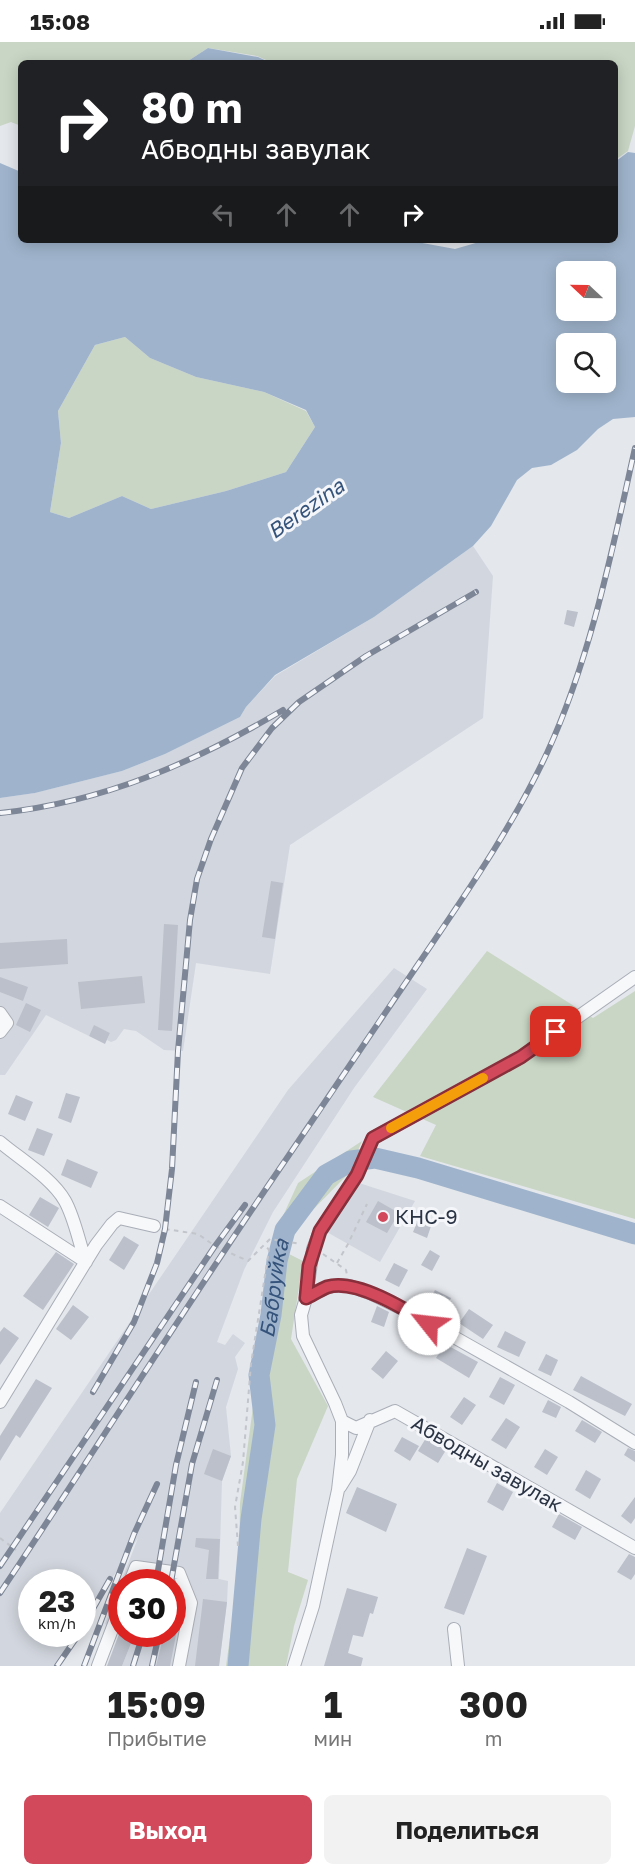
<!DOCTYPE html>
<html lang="ru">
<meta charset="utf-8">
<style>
body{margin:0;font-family:"Golos Text",sans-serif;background:#f2f2f2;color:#222;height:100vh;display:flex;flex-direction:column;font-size:22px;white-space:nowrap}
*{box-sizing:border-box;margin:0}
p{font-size:20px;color:#767676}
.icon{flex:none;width:33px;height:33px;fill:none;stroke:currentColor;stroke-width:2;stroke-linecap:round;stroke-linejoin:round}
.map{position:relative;height:1624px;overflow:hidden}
.panel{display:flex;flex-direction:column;background:#fff;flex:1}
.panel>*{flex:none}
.guide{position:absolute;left:18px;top:18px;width:600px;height:183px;border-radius:9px;box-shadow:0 3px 15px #0003;background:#202124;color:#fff;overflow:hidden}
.needle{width:39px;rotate:292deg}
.buttons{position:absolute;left:556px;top:219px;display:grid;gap:12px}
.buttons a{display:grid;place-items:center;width:60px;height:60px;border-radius:9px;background:#fff;box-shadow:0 3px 15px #0003;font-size:30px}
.speed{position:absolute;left:18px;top:1527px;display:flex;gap:12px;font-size:30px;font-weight:700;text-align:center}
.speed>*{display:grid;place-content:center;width:78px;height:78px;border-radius:50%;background:#fff;box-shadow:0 3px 15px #0003;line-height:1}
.speed small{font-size:15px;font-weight:400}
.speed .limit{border:9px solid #d22;background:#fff;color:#111}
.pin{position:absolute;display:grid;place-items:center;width:51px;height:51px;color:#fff;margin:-26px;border-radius:12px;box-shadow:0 3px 9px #0006}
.me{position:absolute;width:66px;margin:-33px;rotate:299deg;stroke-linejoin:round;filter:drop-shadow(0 0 4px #0008)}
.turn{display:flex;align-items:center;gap:21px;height:126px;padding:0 24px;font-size:27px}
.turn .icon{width:78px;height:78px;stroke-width:2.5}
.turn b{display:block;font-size:42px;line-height:51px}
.lanes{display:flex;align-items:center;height:57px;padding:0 24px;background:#0003;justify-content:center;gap:30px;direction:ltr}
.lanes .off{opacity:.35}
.eta{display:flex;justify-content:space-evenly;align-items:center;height:102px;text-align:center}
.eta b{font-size:36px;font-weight:700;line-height:42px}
.button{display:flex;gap:12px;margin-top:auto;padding:12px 24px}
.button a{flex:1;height:69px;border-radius:9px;background:#d1495b;color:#fff;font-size:24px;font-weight:700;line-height:69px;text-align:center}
.button a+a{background:#f2f2f2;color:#222}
.status{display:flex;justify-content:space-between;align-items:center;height:42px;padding:0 30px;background:#fff;direction:ltr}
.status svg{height:16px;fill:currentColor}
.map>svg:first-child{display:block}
</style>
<div class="status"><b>15:08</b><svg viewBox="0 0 49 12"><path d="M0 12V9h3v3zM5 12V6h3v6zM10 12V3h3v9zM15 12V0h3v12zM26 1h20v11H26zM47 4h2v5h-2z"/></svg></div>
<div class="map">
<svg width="635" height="1624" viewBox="0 0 635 1624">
<rect width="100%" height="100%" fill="#e4e7ec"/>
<!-- built -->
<path fill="#d2d6de" d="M473,504l20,30 -10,142 -193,127 -20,129 -74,-11 -13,88 -19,-1 -28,-19 -12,-2 -8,11 -5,2 -4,-2 3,-7 -16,-7 -5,10 -43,-21 -41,60h-5v-277l35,-5 87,-22 43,-17 75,-37 6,-10 29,-31 99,-59z
M394,926l33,21 -73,99 -81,124 -29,58 -27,72 8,3 8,-11 12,9 -10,14 3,12 -12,38 5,49 -9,25 -3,98 9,2 -1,21 -8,64h-97l12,-30 -5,-2h43v-52h-50l-1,49 -16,-7 33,-86 -55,85 -1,-41h-50v52h44l-21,32h-55v-153l288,-423z
M359,1141l56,18 -35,61 -55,-31z"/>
<!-- green -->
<path fill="#c9d6c5" d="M0,0h635v84l-7,25 -13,9v-97h-342l-16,-7 -49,-8 -23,15h-164v63l-10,-4 -11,4z
M125,295l25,21 46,19 68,15 42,19 9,16 -29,45 -60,19 -75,18 -29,-13 -53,22 -19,-6 11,-69 -3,-32 37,-66z
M487,909l106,67 42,-27v228l-215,-63 16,-31 -63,-28z
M362,1099l-14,33 -49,50 -12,29 16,8 -12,78 37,67 -31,73 -9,93 20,8 -14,46 -8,40h-60l13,-94 1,-69 37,-274 21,-46z"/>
<!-- water -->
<path fill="#9fb4cc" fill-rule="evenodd" d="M208,6l50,9 13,6h-86z
M628,110l7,1v264l-22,2 -15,10 -21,21 -26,15 -19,3 -15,12 -26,46 -18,20 -99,71 -99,58 -29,32 -6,10 -75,37 -43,17 -87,22 -35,5v-635l21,9v68h385l49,9 31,-9h129v-78zM567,230h39v38h-39zM125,295l25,21 46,19 68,15 42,18 9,17 -29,45 -60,19 -75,18 -29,-13 -53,22 -19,-6 11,-69 -3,-32 37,-66zM567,302h39v38h-39z"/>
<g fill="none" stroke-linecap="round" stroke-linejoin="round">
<!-- river -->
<path stroke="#9fb4cc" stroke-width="21" id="s1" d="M238,1624l13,-147 14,-94 -6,-50 12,-60 6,-54 8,-31 41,-55 25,-14 24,-3 43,10 217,66"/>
</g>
<!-- building -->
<path fill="#bbc0ca" d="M567,568l11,2 -4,15 -10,-3z
M271,839l12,2 -8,56 -13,-2z
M164,882l14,1 -6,106 -14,-1z
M67,897l1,25 -68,5v-26z
M142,934l3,27 -64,6 -3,-27z
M0,935l28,10 -5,14 -23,-9z
M26,961l15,7 -11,22 -14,-7z
M94,983l16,8 -5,11 -16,-8z
M66,1051l14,4 -9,26 -13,-5z
M16,1053l17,7 -8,19 -17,-7z
M37,1086l16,6 -9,22 -16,-6z
M67,1117l31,13 -7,16 -30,-13z
M40,1155l19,11 -11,19 -19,-12z
M378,1159l21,12 -12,20 -21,-11z
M419,1176l13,5 -5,15 -14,-6z
M124,1194l15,9 -15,25 -15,-10z
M430,1208l10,6 -8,15 -11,-6z
M56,1210l18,12 -31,46 -20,-14z
M394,1221l14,7 -9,17 -14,-7z
M435,1248l16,8 -7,16 -17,-8z
M73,1263l16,12 -18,23 -15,-11z
M377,1264l12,6 -5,15 -13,-5z
M469,1267l24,16 -10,14 -24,-16z
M4,1285l15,11 -19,27v-33z
M424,1288l10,5 -8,16 -11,-8z
M505,1289l21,11 -7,15 -22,-10z
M445,1302l33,18 -9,16 -33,-20z
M386,1309l12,10 -15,18 -12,-10z
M546,1312l12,6 -7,16 -13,-6z
M581,1334l51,28 -7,12 -52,-26z
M500,1335l15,8 -11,20 -15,-8z
M36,1337l16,9 -32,50 -4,-3 -16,26v-25z
M464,1355l12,8 -14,20 -12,-8z
M548,1358l13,7 -5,11 -14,-6z
M506,1376l14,9 -14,22 -15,-9z
M582,1378l20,12 -7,11 -20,-12z
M402,1395l17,9 -9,15 -16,-10z
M426,1396l20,12 -8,13 -20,-12z
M628,1406l7,3v11l-11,-7z
M213,1407l18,7 -9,25 -18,-7z
M545,1407l13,8 -11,18 -13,-8z
M586,1428l15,9 -11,20 -15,-9z
M497,1441l16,9 -10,19 -16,-9z
M357,1445l40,17 -11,28 -40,-19z
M635,1455v21l-4,6 -10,-8z
M559,1472l23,13 -7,13 -23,-13z
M196,1496l24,1 -2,40h-12l3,-29 -14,-3z
M467,1506l20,8 -23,59 -20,-7z
M629,1512l6,3v17l-4,6 -14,-8z
M347,1546l31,9 -5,17 -3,-1 -7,24 -10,-2 -5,18 15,5 -2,8h-37z
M203,1557l24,3 -8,64h-24z
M172,1570l8,2 -10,52h-14l8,-32h8z
M119,1592l15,2 -12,30h-15z"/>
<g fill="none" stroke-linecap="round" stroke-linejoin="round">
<!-- minor casing -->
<g stroke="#a9aeb7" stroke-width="14">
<path id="minor" d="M635,935l-114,80 -148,81 -16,37 -37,56 -7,18 -7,49 -5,17 2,21 32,67 7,18 14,7 39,-17 240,137
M0,971l7,10 -7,9
M0,1100c20,17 52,36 65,59 10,18 14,42 21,61
M0,1164l86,56
M306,1256l22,-11 11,-2 11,1 22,8 43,21 154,87 66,41
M0,1360l96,-157 16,-21 7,-6 35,8
M340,1445l10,-16 20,-51
M130,1540l6,-15 43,6 12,30 -12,63
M454,1587l4,37
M98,1624l24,-63
M294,1624l19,-60 25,-116 4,-35v-34"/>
</g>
<!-- path -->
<path stroke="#c2c5cb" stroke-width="2" stroke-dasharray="4.5 4.5" stroke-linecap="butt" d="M165,1187l33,5 17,12 33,15 22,-22 31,5
M323,1212l23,16 1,5
M337,1221l11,-19 19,-40
M0,1496l16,12
M238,1504l-3,-39 8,-45 8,-98 18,-114 -4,-5"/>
<!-- minor -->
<use href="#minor" stroke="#f7f8fa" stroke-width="12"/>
<!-- rail casing -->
<g stroke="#7d8696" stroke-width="6">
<path id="rail" d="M0,771c104,-11 193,-50 283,-103
M93,1350l41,-70 23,-59 8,-34 7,-60 6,-118 12,-131 7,-41 14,-40 31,-71 30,-40 27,-26 67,-46 110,-64
M0,1524l215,-320 30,-41
M156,1540l20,-117 20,-83
M171,1540l21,-118 25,-84
M0,1551c97,-145 190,-294 289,-438 44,-64 86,-128 130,-192 46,-68 93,-135 128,-210 44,-96 65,-202 88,-305
M82,1586l28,-49
M57,1624l22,-32
M84,1624l50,-132 23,-50
M133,1624l10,-32
M152,1624l7,-32"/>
</g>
<!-- rail -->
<use href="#rail" stroke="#f4f6f9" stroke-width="4" stroke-dasharray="11" stroke-linecap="butt"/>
</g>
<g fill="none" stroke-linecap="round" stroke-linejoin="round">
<!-- route casing -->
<g stroke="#882f3b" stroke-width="15">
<path id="route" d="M429,1282c-24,-15 -74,-46 -102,-37 -7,3 -15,8 -21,11l3,-32 11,-35 37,-56 16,-37 148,-81 35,-25"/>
</g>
<!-- route -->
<use href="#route" stroke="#d1495b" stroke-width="10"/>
<!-- slow -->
<path stroke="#f59e0b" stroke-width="10" d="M391,1086l92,-50"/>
</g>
<!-- markers -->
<circle fill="#d1495b" stroke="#f4f6f9" stroke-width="2" cx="383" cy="1175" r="6"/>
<g text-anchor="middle" stroke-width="6" stroke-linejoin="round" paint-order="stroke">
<!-- poi labels -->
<g font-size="20" fill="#2b3445" stroke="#f4f6f9" text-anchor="start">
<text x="395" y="1182">КНС-9</text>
</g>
<!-- street labels -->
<g font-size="20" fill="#2b3445" stroke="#f4f6f9">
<text transform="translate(487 1422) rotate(30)" y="7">Абводны завулак</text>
</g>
<!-- water labels -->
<g font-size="21" font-style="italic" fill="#34527a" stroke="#f4f6f9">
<text transform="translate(306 467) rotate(-35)" y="7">Berezina</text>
<text dy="7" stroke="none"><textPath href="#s1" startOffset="381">Бабруйка</textPath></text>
</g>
</g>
</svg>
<div class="buttons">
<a><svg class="needle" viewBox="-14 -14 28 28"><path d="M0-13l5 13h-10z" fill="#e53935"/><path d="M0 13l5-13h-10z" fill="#767676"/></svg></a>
<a><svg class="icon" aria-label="search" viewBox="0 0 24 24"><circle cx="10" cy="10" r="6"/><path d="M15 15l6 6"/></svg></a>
</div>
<div class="speed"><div>23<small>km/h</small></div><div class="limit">30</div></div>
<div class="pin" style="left:556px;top:990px;background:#d93025"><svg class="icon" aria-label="arrive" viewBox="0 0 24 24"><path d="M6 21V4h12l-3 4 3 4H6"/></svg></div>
<svg class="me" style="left:429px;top:1282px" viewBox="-20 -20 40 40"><circle r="19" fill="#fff"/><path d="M0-13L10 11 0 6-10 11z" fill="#d1495b"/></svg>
<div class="guide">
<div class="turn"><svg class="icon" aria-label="right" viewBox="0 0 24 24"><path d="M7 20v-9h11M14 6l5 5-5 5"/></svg><div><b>80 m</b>Абводны завулак</div></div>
<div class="lanes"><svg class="icon off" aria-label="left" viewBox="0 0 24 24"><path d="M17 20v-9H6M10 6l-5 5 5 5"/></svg><svg class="icon off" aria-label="ahead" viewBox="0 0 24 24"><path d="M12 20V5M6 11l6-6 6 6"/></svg><svg class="icon off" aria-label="ahead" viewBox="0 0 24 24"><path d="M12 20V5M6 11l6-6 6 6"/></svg><svg class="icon" aria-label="right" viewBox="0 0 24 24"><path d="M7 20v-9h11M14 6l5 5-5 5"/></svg></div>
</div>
</div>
<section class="panel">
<div class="eta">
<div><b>15:09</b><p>Прибытие</p></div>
<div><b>1</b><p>мин</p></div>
<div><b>300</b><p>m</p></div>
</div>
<div class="button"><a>Выход</a><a>Поделиться</a></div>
</section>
